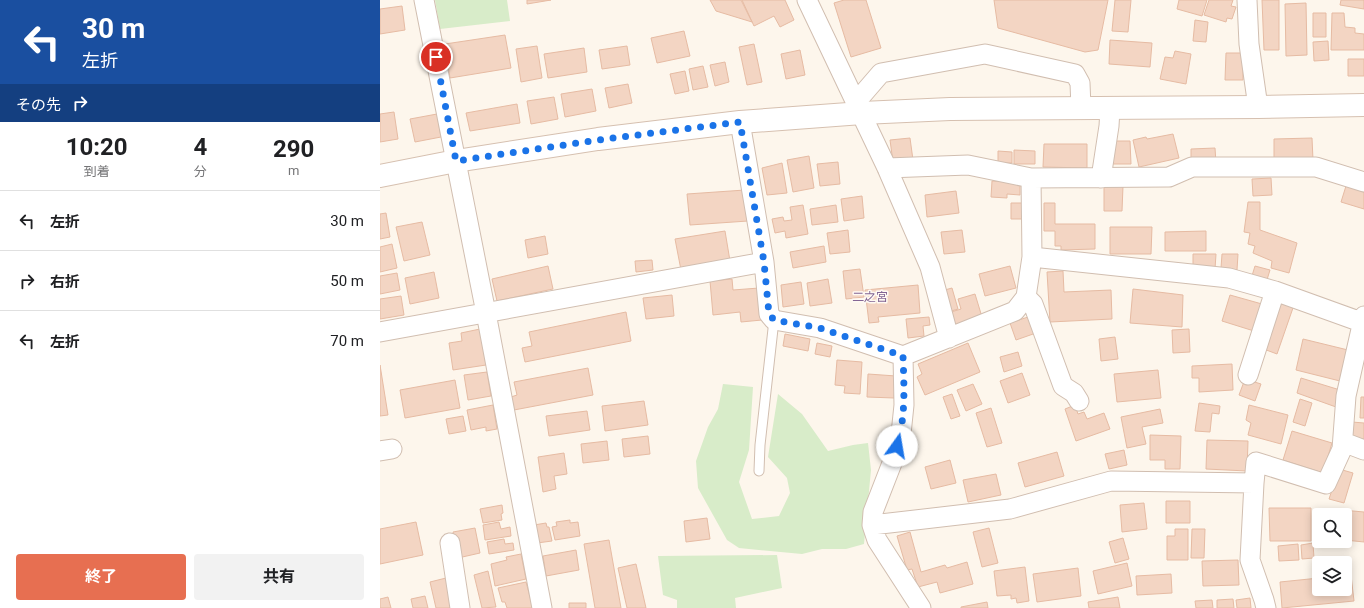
<!DOCTYPE html>
<html lang="ja">
<meta charset="utf-8">
<style>
body{margin:0;font-family:Roboto,"Noto Sans JP",sans-serif;background:#f2f2f2;color:#202124;height:100vh;display:flex;flex-direction:column;font-size:15px;white-space:nowrap}
*{box-sizing:border-box;margin:0}
p{font-size:13px;color:#757577}
.icon{flex:none;width:22px;height:22px;fill:none;stroke:currentColor;stroke-width:2;stroke-linecap:round;stroke-linejoin:round}
.map{position:relative;flex:1;overflow:hidden}
.sheet{display:flex;flex-direction:column;background:#fff;width:380px}
.sheet>*{flex:none}
.top-card{background:#1a4fa0;color:#fff;overflow:hidden}
.fabs{position:absolute;left:932px;top:508px;display:grid;gap:8px}
.fabs a{display:grid;place-items:center;width:40px;height:40px;border-radius:4px;background:#fff;box-shadow:0 2px 10px #0003;font-size:20px}
.pin{position:absolute;display:grid;place-items:center;width:34px;height:34px;color:#fff;margin:-17px;border:2px solid #fff;border-radius:50%;box-shadow:0 1px 4px #0007}
.me{position:absolute;width:44px;margin:-22px;rotate:13deg;stroke-linejoin:round;filter:drop-shadow(0 0 3px #0008)}
.turn{display:flex;align-items:center;gap:14px;height:84px;padding:0 16px;font-size:18px}
.turn .icon{width:52px;height:52px;stroke-width:2.5}
.turn b{display:block;font-size:28px;line-height:34px}
.then{display:flex;align-items:center;height:38px;padding:0 16px;background:#0003;gap:8px;font-size:15px}
.eta{display:flex;justify-content:space-evenly;align-items:center;height:68px;text-align:center}
.eta b{font-size:24px;font-weight:700;line-height:28px}
.action{display:flex;gap:8px;margin-top:auto;padding:8px 16px}
.action a{flex:1;height:46px;border-radius:4px;background:#e76f51;color:#fff;font-size:16px;font-weight:700;line-height:46px;text-align:center}
.action a+a{background:#f2f2f2;color:#202124}
ul{padding:0;list-style:none}
li{display:flex;align-items:center;gap:12px;height:60px;padding:0 16px;border-top:1px solid #e0e0e0}
li div{flex:1}
li b{display:block;font-size:15px}
li em{font-style:normal}
main{display:flex;flex:1;min-height:0}
.map>svg:first-child{display:block}
</style>
<main>
<section class="sheet">
<div class="top-card">
<div class="turn"><svg class="icon" aria-label="left" viewBox="0 0 24 24"><path d="M17 20v-9H6M10 6l-5 5 5 5"/></svg><div><b>30 m</b>左折</div></div>
<div class="then">その先<svg class="icon" aria-label="right" viewBox="0 0 24 24"><path d="M7 20v-9h11M14 6l5 5-5 5"/></svg></div>
</div>
<div class="eta">
<div><b>10:20</b><p>到着</p></div>
<div><b>4</b><p>分</p></div>
<div><b>290</b><p>m</p></div>
</div>
<ul>
<li><svg class="icon" aria-label="left" viewBox="0 0 24 24"><path d="M17 20v-9H6M10 6l-5 5 5 5"/></svg><div><b>左折</b></div><em>30 m</em></li>
<li><svg class="icon" aria-label="right" viewBox="0 0 24 24"><path d="M7 20v-9h11M14 6l5 5-5 5"/></svg><div><b>右折</b></div><em>50 m</em></li>
<li><svg class="icon" aria-label="left" viewBox="0 0 24 24"><path d="M17 20v-9H6M10 6l-5 5 5 5"/></svg><div><b>左折</b></div><em>70 m</em></li>
</ul>
<div class="action"><a>終了</a><a>共有</a></div>
</section>
<div class="map">
<svg width="984" height="608" viewBox="0 0 984 608">
<rect width="100%" height="100%" fill="#fdf6ec"/>
<!-- green -->
<path fill="#d8ecc9" d="M55,0h72l3,21 -70,8z
M343,384l30,3 -4,63 -10,32 13,37 27,-3 11,-23 -3,-15 -19,-21 10,-63 24,20 26,37 25,-6 15,-2 3,27 -7,74 -18,5h-24l-20,5 -63,-6 -12,-8 -29,-52 -2,-27 12,-34 10,-18z
M397,555l5,33 -47,10 1,10h-59v-8l-14,-5 -5,-39z"/>
<!-- building -->
<path fill="#f3d5c3" stroke="#e6bba3" d="M147,0h24l-24,4z
M330,0h31l11,22 -36,-11z
M362,0h43l9,20 -14,7 -6,-11 -20,10z
M464,0h22l15,48 -30,9 -17,-54z
M614,0h114l-10,50 -13,2 -87,-24z
M735,0h16l-3,32 -16,-1z
M799,0h28l-5,16 -25,-7z
M829,0h24l-2,6 5,1 -4,12 -5,-1 -1,4 -22,-7z
M882,0h17v50h-15z
M961,0h23v9l-24,-4z
M926,3l1,52 -21,1 -1,-52z
M22,6l3,24 -25,4v-25z
M933,13h13v24h-13z
M952,13h12l1,14 10,1v5l9,1v16h-33z
M815,20l13,2 -2,20 -13,-1z
M304,31l6,25 -33,7 -6,-25z
M125,35l6,33 -61,10 -5,-34z
M730,40l42,3 -2,24 -41,-3z
M948,41l1,19 -15,1 -1,-19z
M374,44l8,38 -15,3 -8,-38z
M157,46l5,32 -21,4 -5,-33z
M247,46l3,19 -28,4 -3,-19z
M204,48l3,24 -39,6 -4,-24z
M420,50l5,25 -19,4 -5,-25z
M795,51l16,3 -5,30 -26,-5 5,-22 8,1z
M846,53h17v27h-18z
M968,59h16v17h-16z
M345,62l4,20 -14,4 -5,-21z
M323,66l5,21 -15,3 -4,-21z
M305,71l4,20 -14,3 -5,-20z
M248,84l4,19 -23,5 -4,-20z
M212,89l4,22 -31,6 -4,-23z
M174,97l4,22 -27,5 -4,-23z
M137,104l3,19 -50,8 -4,-18z
M14,112l4,27 -18,3v-28z
M57,114l4,23 -26,5 -5,-23z
M793,134l6,24 -40,9 -6,-27 13,-3 1,2z
M530,138l3,22 -20,2 -3,-22z
M932,138l1,22h-39v-21z
M733,141h17l1,23h-18z
M664,144h43v24l-44,-1z
M835,148l1,15 -25,1v-15z
M634,150l21,1v13h-21z
M618,151l14,1v11h-14z
M429,156l5,32 -21,4 -6,-32z
M458,162l2,22 -20,2 -3,-22z
M402,163l5,30 -20,2 -5,-27z
M891,178l1,17 -19,1 -1,-17z
M612,181l28,1v13l-13,-1v4l-16,-1z
M724,186h19l-1,25h-18z
M966,186l18,6v17l-23,-7z
M365,190l3,31 -58,4 -3,-31z
M576,191l3,22 -32,4 -2,-22z
M482,196l2,22 -20,3 -3,-22z
M868,202h12v28l37,13 -8,30 -18,-5 1,-7 -19,-8 2,-7 -7,-2 2,-11 -6,-1z
M631,203h11v16h-11z
M664,203h11v21h40v25l-34,1v-4h-6v-15h-11z
M423,205l5,29 -22,4 -1,-7 -10,2 -3,-14 11,-2 1,4 8,-1 -2,-13z
M456,205l2,17 -26,3 -2,-16z
M6,213l4,24 -10,2v-25z
M42,222l8,33 -26,6 -8,-34z
M730,227h42l-1,27h-41z
M468,230l2,22 -20,2 -3,-21z
M582,230l3,22 -21,2 -3,-22z
M345,231l5,30 -49,9 -6,-31z
M826,231v20h-41v-19z
M165,236l3,18 -20,4 -3,-18z
M12,244l5,24 -17,4v-25z
M444,246l2,16 -33,6 -3,-16z
M813,254h23l-1,15 -22,-1z
M842,254h16l-1,16 -16,-2z
M272,260l1,10 -17,2 -1,-11z
M168,266l5,23 -56,12 -5,-22z
M630,266l6,22 -31,8 -6,-22z
M875,266l15,4 -4,13 -15,-4z
M480,269l4,28 -18,2 -3,-28z
M683,271l1,21 47,-2 1,29 -62,3 -3,-50z
M54,272l5,26 -29,6 -5,-26z
M17,273l3,17 -20,4v-18z
M352,279l1,11 26,-2 3,32 -21,2 -1,-10 -27,3 -3,-34z
M448,279l4,24 -22,3 -3,-23z
M421,282l3,22 -21,3 -2,-22z
M538,285l2,28 -42,4 1,5 -10,1 -4,-33z
M572,288l6,21 -10,3 -7,-21z
M753,289l50,6 -1,32 -52,-4z
M595,294l7,23 -27,8 -4,-13 10,-3 -3,-10z
M292,295l2,21 -28,3 -3,-21z
M850,295l32,9 -8,27 -32,-10z
M21,296l3,19 -24,4v-20z
M898,299l16,6 -17,49 -16,-6z
M246,312l5,29 -106,21 -3,-14 10,-2 -3,-14z
M651,316l5,17 -20,7 -6,-17z
M549,317l1,8 -7,1 1,10 -16,2 -2,-19z
M100,329l6,36 -33,5 -4,-27 13,-2 -1,-8z
M809,329l1,23 -17,1 -1,-23z
M405,334l25,5 -2,12 -25,-5z
M735,337l3,22 -17,2 -2,-22z
M923,339l45,11 -8,31 -44,-11z
M437,343l15,3 -2,11 -15,-3z
M588,343l12,29 -55,23 -8,-18 5,-3 -4,-10z
M638,352l4,14 -18,6 -4,-15z
M457,360l25,2 -2,32 -16,-1 1,-7 -10,-1z
M852,364l1,26 -34,2v-14h-7v-12z
M0,365l8,50 -8,1z
M208,368l5,27 -79,15 -3,-13 6,-2 -3,-13z
M778,370l3,28 -44,4 -3,-28z
M107,372l4,24 -23,4 -4,-25z
M642,373l8,22 -22,8 -8,-22z
M488,374l28,2 -2,22 -27,-1z
M921,378l39,12 -4,17 -39,-14z
M865,379l16,5 -6,17 -16,-6z
M75,380l5,28 -55,10 -5,-28z
M593,384l9,20 -16,7 -9,-21z
M572,394l8,22 -9,3 -8,-22z
M981,397h3v21h-4z
M920,399l12,4 -7,23 -12,-4z
M264,401l4,24 -43,6 -3,-25z
M819,403l21,3 -1,8 -7,-1 -2,19 -15,-1z
M113,405l4,24 -11,2v-4l-15,3 -4,-20z
M695,405l3,9 6,-2 3,7 17,-6 6,16 -34,12 -11,-32z
M869,405l39,10 -7,29 -33,-9 3,-12 -5,-3z
M611,408l11,35 -15,4 -11,-34z
M780,409l3,14 -21,4 4,17 -19,4 -6,-31z
M207,411l3,19 -41,6 -3,-20z
M83,416l3,15 -17,3 -3,-15z
M972,422l12,1v17l-13,-1z
M912,431l40,12 -9,30 -40,-13z
M770,435l31,1 -1,33h-15v-9h-15z
M268,436l2,18 -26,3 -2,-18z
M827,440l41,1 -1,30 -41,-2z
M227,441l2,19 -26,3 -2,-19z
M744,450l3,15 -18,4 -4,-15z
M677,452l7,24 -39,11 -7,-24z
M184,453l3,21 -13,2 2,13 -13,3 -5,-35z
M570,460l6,23 -25,6 -6,-22z
M959,469l14,4 -9,30 -15,-4z
M616,474l5,21 -33,7 -5,-22z
M786,501h24v22h-24z
M764,503l3,26 -25,3 -2,-27z
M122,505l1,8 -2,1 1,6 -19,3 -3,-14z
M889,508h42v33h-41z
M962,510l22,2v30l-19,-2v-25h-3z
M327,518l3,21 -24,3 -2,-21z
M190,520v3l8,-1 2,14 -25,4 -3,-13 5,-1 -1,-4z
M36,522l7,33 -43,9v-35z
M119,522l2,7 9,-2 1,9 -26,4 -2,-15z
M166,523l1,4h2l3,14 -15,2 -3,-18z
M95,528l5,25 -22,5 -5,-26z
M609,528l9,35 -16,4 -9,-35z
M795,529h13v31h-21v-24h8z
M812,529h13l-1,29h-13z
M530,532l11,40 24,-7 2,3 20,-6 6,22 -33,9 -3,-11 -19,5 -6,-18 -5,1 -10,-34z
M743,538l6,21 -14,4 -6,-21z
M124,539l1,5 8,-1 1,7 -25,4 -2,-12z
M229,540l12,68h-26l-11,-64z
M933,543l1,15 -12,1 -1,-14z
M918,544l1,16 -20,1 -1,-15z
M196,550l3,20 -33,6 -3,-20z
M141,554l5,25 -31,7 -4,-22 16,-4 -1,-3z
M858,560l1,25 -36,1 -1,-25z
M747,563l5,23 -34,8 -5,-23z
M256,564l10,44h-19l-9,-40z
M645,567l4,34 -12,2 -1,-5 -5,1v-4l-14,1 -3,-25z
M698,568l3,28 -44,6 -4,-28z
M108,571l8,36 -14,1 -8,-33z
M791,574l1,19 -35,2 -1,-19z
M965,575h6l3,26 -72,7 -2,-26 39,-4v11h26z
M70,577l5,31h-19l-6,-26z
M146,582l7,26h-26l-2,-6h-3l-4,-14z
M45,596l3,12h-15l-2,-9z
M8,597l3,11h-11v-9z
M738,597l2,11h-31l-1,-6z
M870,598l1,10h-14l-1,-8z
M853,599l1,9h-17v-8z
M832,600l1,8h-17l-1,-7z
M607,602l1,6h-27v-1z
M189,603h17v5h-17z"/>
<g fill="none" stroke-linecap="round" stroke-linejoin="round">
<!-- lane casing -->
<g stroke="#d1beb0" stroke-width="11">
<path id="lane" d="M379,471l1,-26 14,-125"/>
</g>
<!-- street casing -->
<g stroke="#d1beb0" stroke-width="21">
<path id="street" d="M44,0l62,313 56,295
M427,0l80,168 43,99 19,71
M867,0l2,44 9,63
M476,102l25,-29 104,-19 90,20 5,9 1,25
M507,168l81,-3 63,13 138,-1 23,-10h124l48,15
M651,178l1,79
M721,178l8,-52 1,-17
M384,262l5,52 5,6 46,8 83,28 112,-45 11,-14 6,-40 197,21 46,13 89,32
M646,297l7,7 30,82 11,7 5,8
M0,332l384,-70 -24,-140
M523,356l1,49 -3,29 -7,24 -21,54 -1,13 5,15 44,68
M868,375l27,-84
M963,442l21,8
M0,451l12,-2
M492,525l138,-16 101,-28 143,2
M70,543l10,65
M886,608l-2,-8 -14,-40 4,-77 2,-21 70,22 16,-35 4,-53 18,-80"/>
</g>
<!-- secondary casing -->
<g stroke="#d6c0b0" stroke-width="24">
<path id="secondary" d="M0,176l76,-15 142,-22 142,-17 122,-9 88,-4 308,-2 106,-2"/>
</g>
<!-- lane -->
<use href="#lane" stroke="#fff" stroke-width="9"/>
<!-- street -->
<use href="#street" stroke="#fff" stroke-width="19"/>
<!-- secondary -->
<use href="#secondary" stroke="#fff" stroke-width="22"/>
</g>
<g fill="none" stroke-linecap="round" stroke-linejoin="round">
<!-- route -->
<path stroke="#1a73e8" stroke-width="7" stroke-dasharray="0 12.6" d="M56,57l20,104 142,-21 142,-18 24,140 5,52 5,6 46,8 83,28c1,30 3,60 -6,90"/>
</g>
<g text-anchor="middle" stroke-width="3" stroke-linejoin="round" paint-order="stroke">
<!-- quarter labels -->
<g font-size="12" fill="#846695" stroke="#fffaf3">
<text x="490" y="301">二之宮</text>
</g>
</g>
</svg>
<div class="fabs">
<a><svg class="icon" aria-label="search" viewBox="0 0 24 24"><circle cx="10" cy="10" r="6"/><path d="M15 15l6 6"/></svg></a>
<a><svg class="icon" aria-label="layers" viewBox="0 0 24 24"><path d="M12 4l9 5-9 5-9-5zM3 14l9 5 9-5"/></svg></a>
</div>
<div class="pin" style="left:56px;top:57px;background:#d93025"><svg class="icon" aria-label="arrive" viewBox="0 0 24 24"><path d="M6 21V4h12l-3 4 3 4H6"/></svg></div>
<svg class="me" style="left:517px;top:446px" viewBox="-20 -20 40 40"><circle r="19" fill="#fff"/><path d="M0-13L10 11 0 6-10 11z" fill="#1a73e8"/></svg>
</div>
</main>
